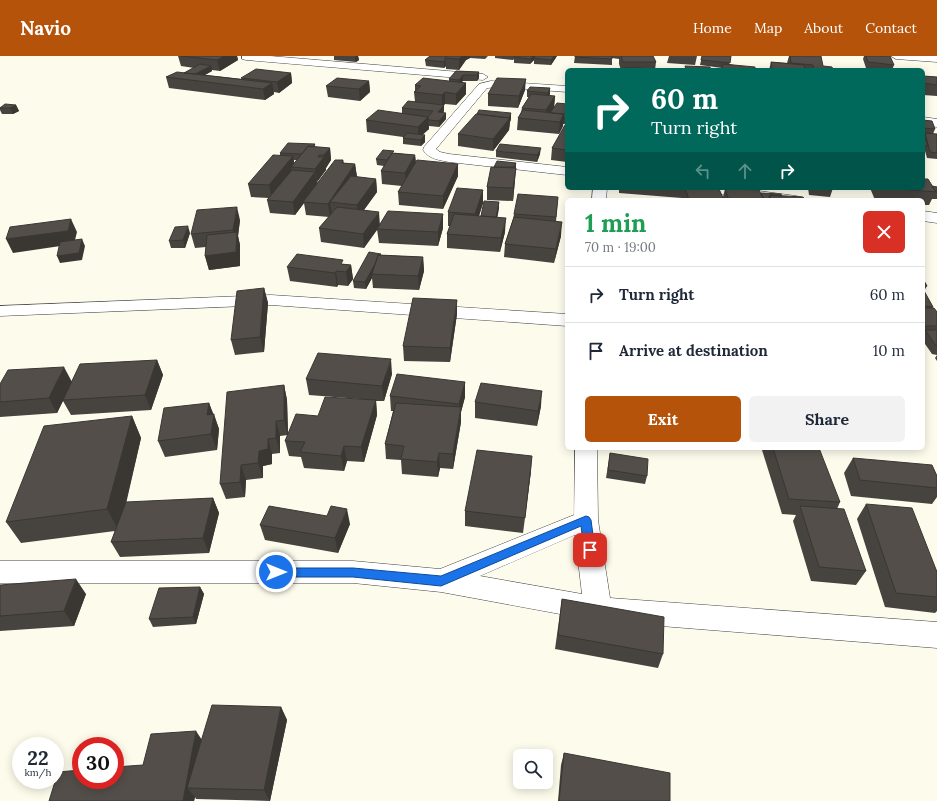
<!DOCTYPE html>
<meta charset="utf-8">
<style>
body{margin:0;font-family:Lora,serif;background:#f2f2f3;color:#1f2937;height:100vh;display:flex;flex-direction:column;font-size:15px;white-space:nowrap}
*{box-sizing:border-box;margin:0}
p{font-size:13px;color:#747a83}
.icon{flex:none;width:22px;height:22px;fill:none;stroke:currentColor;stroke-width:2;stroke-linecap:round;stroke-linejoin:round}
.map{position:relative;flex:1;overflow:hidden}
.side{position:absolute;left:565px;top:142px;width:360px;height:252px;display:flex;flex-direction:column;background:#fff;border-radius:6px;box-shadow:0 2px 10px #0003}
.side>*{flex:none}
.hud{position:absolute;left:565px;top:12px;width:360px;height:122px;border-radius:6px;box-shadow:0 2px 10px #0003;background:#00695c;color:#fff;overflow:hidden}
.buttons{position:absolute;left:513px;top:693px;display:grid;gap:8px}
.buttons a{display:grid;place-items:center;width:40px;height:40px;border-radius:6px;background:#fff;box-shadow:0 2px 10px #0003;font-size:20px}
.speed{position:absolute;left:12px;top:681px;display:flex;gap:8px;font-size:20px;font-weight:700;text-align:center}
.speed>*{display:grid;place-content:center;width:52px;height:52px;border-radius:50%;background:#fff;box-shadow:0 2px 10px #0003;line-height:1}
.speed small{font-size:10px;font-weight:400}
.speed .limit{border:6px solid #d22;background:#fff;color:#111}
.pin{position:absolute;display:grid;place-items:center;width:34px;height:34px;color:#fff;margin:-17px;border-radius:8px;box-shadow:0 2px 6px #0006}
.me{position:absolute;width:44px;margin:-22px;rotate:90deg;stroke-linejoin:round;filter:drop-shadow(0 0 3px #0008)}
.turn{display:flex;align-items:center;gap:14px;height:84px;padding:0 20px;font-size:18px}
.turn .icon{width:52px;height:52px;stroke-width:2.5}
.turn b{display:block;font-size:28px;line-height:34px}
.lanes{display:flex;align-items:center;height:38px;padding:0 20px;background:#0003;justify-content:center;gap:20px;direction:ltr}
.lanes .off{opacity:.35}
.round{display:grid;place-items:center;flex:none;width:42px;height:42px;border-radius:6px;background:#f2f2f3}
.overview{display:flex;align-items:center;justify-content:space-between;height:68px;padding:0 20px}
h1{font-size:24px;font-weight:700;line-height:30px;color:#1e9e55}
.action{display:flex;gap:8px;margin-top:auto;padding:8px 20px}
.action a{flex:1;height:46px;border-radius:6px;background:#b45309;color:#fff;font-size:16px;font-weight:700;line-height:46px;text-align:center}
.action a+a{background:#f2f2f3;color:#1f2937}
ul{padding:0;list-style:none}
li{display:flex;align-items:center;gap:12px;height:56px;padding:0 20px;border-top:1px solid #e0e1e3}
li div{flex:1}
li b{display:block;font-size:15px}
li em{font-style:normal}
header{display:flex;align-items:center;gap:24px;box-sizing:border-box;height:56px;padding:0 20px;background:#b45309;color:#fff}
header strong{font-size:19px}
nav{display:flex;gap:22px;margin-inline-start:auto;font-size:14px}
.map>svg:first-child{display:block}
</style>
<header>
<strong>Navio</strong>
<nav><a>Home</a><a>Map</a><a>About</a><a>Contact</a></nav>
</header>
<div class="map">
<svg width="937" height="745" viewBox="0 0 937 745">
<rect width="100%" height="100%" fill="#fdfcec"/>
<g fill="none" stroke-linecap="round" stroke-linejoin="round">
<!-- minor casing -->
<g stroke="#3f3f3f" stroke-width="1">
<path id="minor" d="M242,0h28l213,18 5,3 -5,3 -237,-20 -4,-1z
M891,0h46v6l-41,-3z
M491,25l76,5v6l-67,-5 -13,1 -51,61 4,3 9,2 118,13v8l-118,-13c-10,-2 -20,-3 -26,-12l1,-3 55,-63z
M923,61l14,2v8l-14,-2z
M593,132h14l-1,12h-14z
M697,132h40l59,8 5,1 2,3h-40l-59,-8 -5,-1z
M923,155l14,2v10l-14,-2z
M271,239l296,19v12l-296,-21 -271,11v-10z
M575,392h22l1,72 12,78 327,24v26l-339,-27 -157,-29 -88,-9h-353v-22h353l87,8 134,-54zM575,479l7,59 -102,-18z"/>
</g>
<!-- minor -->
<use href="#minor" fill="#fff" fill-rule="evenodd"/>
</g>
<!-- wall -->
<path fill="#47433f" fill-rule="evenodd" d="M178,0h59l1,4 -18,11 -8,-1v1l-7,4 37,4 -1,-1 50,-5 1,10 -13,10 -5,-1v2l-9,6 -96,-12 -3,-11 18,-4 10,-5 -13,-2z
M334,0h24l1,4 -3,2 -22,-2z
M430,0h58l-3,3 -15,-1 -4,2 -7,10 -13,-1v-3l-2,2 -18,-2 -1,-6z
M495,0h62l-6,9 -17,-1v-4l-4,4 -16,-1v-4l-1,1 -18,-2z
M575,0h78l3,6 -1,8h-34l-2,-6v-5l-7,-1v7l-38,-2z
M669,0h28l-2,9 -28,-2z
M702,0h29l-2,8 26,6h-33v-2l-22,-3z
M789,0h28l6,10 10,4h-64l2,-8 16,1z
M864,0h2l28,9 -2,5 -26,-2 -3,-9z
M456,15l23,1v6l-2,3h-14l-2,1 5,1v11l-10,11 -11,-1 -1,1v6l-1,2h3v6l-7,8 -10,-1v3l-7,6h3v7l-4,4 -18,-2v-7l-36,-5 -1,-12 36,-7v-5l13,-6 -1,-10 1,-1v-6l34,-4v-2z
M923,20l14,1v19l-14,-1z
M369,25l1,11 -10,9 -32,-4 -2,-11z
M550,32v6l-1,2h6l-1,11 13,-3 -2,20h-2v2l-4,8 -42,-4 1,-12 3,-6 1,-4 7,-11h-2v-6z
M525,34l-7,18 -30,-2v-12z
M16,49l3,6 -6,3h-11l-2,-4v-3z
M511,63l-1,3 -1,8 -16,21 -35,-5v-12z
M923,64l12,9 -2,5h4v25l-10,-1 -2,-7v1h-2v-15l1,-3h-1z
M567,69v37l-16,-2 1,-12z
M315,88v3l15,1 1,12 -5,8v2l-9,12v1l26,-23 1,3 11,1 2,13 19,2 1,13 -13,18 16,14 63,-10v14l-5,18 -59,-3 -2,-14 -13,19 -43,-6 -2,-14 10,-11 -23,-2 -2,-12 -9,12 -25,-2 -3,-13 2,-2 -18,-1 -3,-13 32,-29v-2zM294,104h3l-3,4z
M496,95l44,3 -3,8 -41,-5z
M394,97l21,2 1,7 42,2v12l-15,33 -44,-4 -1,-13 4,-6 -20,-2 -1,-13 3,-5 -7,-1 -1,-6z
M516,107l-1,17 -2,21 -26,-1v-13l7,-20z
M932,130l5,1v12h-5l-3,6h-6v-5h-48l-5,-12z
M619,132h86l18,9 2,-8 57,7 23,4h-123v-2l-63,-5z
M808,132h25l-3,9 -21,-2z
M483,134v13l-4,13h2l18,-14 -2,16 8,14 -5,20 -53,-4v-14l3,-8h-2v-14z
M558,141l-2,25 5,14 -7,27 -50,-6 1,-13 8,-25 1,-5z
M240,164l-2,16 2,9v21l-31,4 -4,-14 1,-9 -11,1 -4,-14z
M190,177l-5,15h-14l-2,-7z
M381,198v1l42,2 1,14 -5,19 -46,-2 -1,-10 -6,11 -12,-1 -1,-7z
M343,208l8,1 2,14 -5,7 -10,-1 -1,2 -47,-6 -3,-14z
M923,223l4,7 -3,5 9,16 -1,1 5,4v49l-2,-3 2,-3 -5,-1 -9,-13z
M264,232l4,15 -4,49 -29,3 -4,-15z
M457,258l-7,48 -46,-1 -1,-15z
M157,304l6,15 -12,35 -80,5 -8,-14 -6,12 -57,4v-33l72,-3z
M392,318l-8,27h-8l1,14 -13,47 -17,-1 -3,10 -40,-3 -3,-11 -12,-1 -4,-15 3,-6 -8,1v17l-8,1v10l-9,2v12l-17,2 -1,17 -19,2 -6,-15 64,-99 3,15 1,34 30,-18 42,-17 -51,-4 -3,-16z
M465,326v15l-4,15v10l-8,47 -13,-1 -2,9 -36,-3 -1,-14 -15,-1 -1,-15 8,-33h-2l-1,-15z
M475,346l66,4 -4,20 -62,-8z
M209,347l10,26 -2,21 -52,7 -7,-16z
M132,360l9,22 -15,66 87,-6 6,15 -10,40 -89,4 -9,-15 4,-11 -94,12 -15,-21z
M763,392h10l67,54 -3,7 29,62 -10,14 -45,-4 -18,-60 3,-6 -14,-1 -20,-64z
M610,397l37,23 -2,8 -39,-6z
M853,402l84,18v21l-5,7 -81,-8 -7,-23z
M531,415l-8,62 -58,-7v-15z
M866,448l71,68v39l-2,2 -50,-6 -28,-88z
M350,468l-12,29 -73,-13 -5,-15z
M0,529l86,9 -12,32 -74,5z
M200,531l4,7 -8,30 -43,3 -4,-8z
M562,543l101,55 -5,14 -103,-19z
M281,651l6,13 -17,81 -74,-2 -1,-2 -1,4h-145l94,-36 59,-26z
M564,697l106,48h-112l3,-36z"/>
<!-- shaded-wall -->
<path fill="#3a3733" d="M225,0h12l1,4 -18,11 -3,-11z
M356,0h2l1,4 -3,2 -1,-5z
M462,0h8v2l-4,2 -7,10v-11z
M533,0h3l-2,2v2l-4,4 1,-5z
M554,0h3l-6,9v-5z
M445,5l1,5 -2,2v-6z
M211,10l1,5 -18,10 -4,-5z
M479,16v6l-2,3v-6z
M291,17l1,10 -13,10 -2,-11z
M463,19v6l-4,4v-5z
M526,23l-1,11 -7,18 1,-12z
M369,25l1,11 -10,9 -1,-12z
M272,27l2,11 -9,6 -2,-11z
M466,27v11l-10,11v-11z
M550,32v6l-3,5 1,-6z
M445,36v12l-3,3v-12z
M555,40l-1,12 -9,14 1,-12z
M16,49l3,6 -6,3 -3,-6z
M444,49v6l-6,7v-6z
M446,57v6l-7,8v-6z
M511,57v6l-1,3 -1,8 -16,21v-12z
M564,58l-1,12 -4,8 1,-12z
M567,59v5l-2,4v-6z
M428,61l1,12 -11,10v-12z
M425,79v7l-4,4v-6z
M330,92l1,12 -5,8 -2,-13z
M541,92l-1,6 -3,8v-7z
M319,99l1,7 4,-5 2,13 -9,12 -2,-13 3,-12z
M415,99l1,12 -10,19 -1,-13z
M293,100l2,12 -4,-1 1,5 -20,26 -3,-13z
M516,107l-1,17 -2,21v-30z
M355,108l2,13 -27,25 2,12 -2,3 -2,-13z
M458,108v12l-15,33v-13z
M315,116l2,12 -14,18 1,1 -9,12 -2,-13z
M376,123l1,13 -19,26 -1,-13z
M483,134v13l-8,25v-14z
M499,146v7l-3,15v-7z
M237,151l3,13 -2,16 2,9v21l-31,4 -4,-14 31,-12 -3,-14z
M379,156l1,14 -16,22 -1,-14z
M443,158v14l-5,18v-14z
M506,162l-1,14 -5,20 1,-14z
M71,163l6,13 -3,12 -61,9 -7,-14z
M562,166l-1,14 -7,27 2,-14z
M188,170l2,7 -5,15 -2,-8z
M82,183l3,7 -3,14 -22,3 -3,-7z
M381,198l1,7 -10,13v4l-6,11 -1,-7z
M423,201l1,14 -5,19 -1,-14z
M351,209l2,14 -5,7 -2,-14z
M336,215l2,14 -1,2 -2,-14z
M264,232l4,15 -4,49 -4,-15z
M457,244v14l-7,48v-14z
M391,303l1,15 -8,27 -2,-15z
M157,304l6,15 -12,35 -6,-15z
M64,311l8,15 -15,31 -8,-15z
M465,326v15l-4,15v10l-8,47v-15l7,-38 -1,-12z
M284,329l3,15 1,35 -4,-15z
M542,335l-1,15 -4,20 1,-15z
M376,344l1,15 -13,47 -3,-15z
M209,347l5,13v-2l5,15 -2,21 -6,-16 -4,-19z
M132,360l9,22 -22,93 -12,-22z
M276,365l4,15v17l-4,-15z
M268,383l4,15v10l-9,2v12l-5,-15 1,-12z
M344,390l3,15 -3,10 -3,-15z
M439,397l1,15 -2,9 -1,-15z
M532,400l-1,15 -8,62 2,-15z
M241,409l5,15 -1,17 -5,-15z
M213,442l6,15 -10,40 -6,-15z
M347,453l3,15 -12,29 -3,-15z
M76,523l10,15 -12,32 -10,-15z
M200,531l4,7 -8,30 -3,-7z
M281,651l6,13 -17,81 -6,-11z
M196,675l8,12 -17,45 8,9 -1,4h-11z"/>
<!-- building -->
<path fill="#534e49" stroke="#3a3733" d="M181,0h44l-8,4z
M430,0h17l-2,2v3l-1,1 -19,-2z
M447,0h15l-3,3 -14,-1z
M515,0h18l-2,3 -17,-2z
M535,0h19l-3,4 -17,-2z
M575,0h37v3l-37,-2z
M621,0h32l3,6h-33z
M702,0h29l-1,7 -29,-3z
M790,0h31l2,10 9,1 1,3h-19l-1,-5 -22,-2z
M866,0h24l4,9 -26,-3z
M771,6l33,3 1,5h-33z
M200,8l11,2 -16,8 -11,-1z
M723,8l32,3v3h-33z
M685,10l25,1 1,3h-25z
M625,12h17l1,2h-17z
M256,13l35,4 -14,9 -36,-4z
M456,15l23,1 -2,3h-14l-4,5 -10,-1z
M177,16l95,11 -9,6 -97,-12z
M923,20l14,1v8l-14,-2z
M337,22l32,3 -10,8 -33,-3z
M423,22l43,5 -10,11 -11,-2 -3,3 -28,-3 7,-6 -6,-1z
M497,22l29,1 -7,17 -31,-2z
M530,31l20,1 -2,5 -21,-2z
M531,38l24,2 -9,14 -24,-2z
M408,45l36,4 -6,7 8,1 -7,8 -10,-1 -1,-3 5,-6 -31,-3z
M557,47l10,1v11l-2,3h-2l1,-4 -14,-1z
M5,48l11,1 -6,3h-10z
M378,54l50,7 -10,10 -52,-7z
M479,54l32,3 -2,5 -32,-4z
M523,54l41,4 -4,8 -42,-4z
M476,58l34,4 -17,21 -35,-5z
M923,64l9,1 3,8 -12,-1z
M565,69h2v25l-15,-2z
M407,77l18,2 -4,5 -18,-2z
M925,77l12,1v19l-7,-1z
M923,82h2l3,8 -5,-1z
M288,87l27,1 -2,3 -5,-1 -6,8 -22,-1z
M500,88l41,4 -4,7 -41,-4z
M308,90l22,2 -6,7h-5l-1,2h6l-9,12 -24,-2z
M383,94l11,1 -2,2 -5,7 -11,-1z
M392,97l23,2 -10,18 -24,-2z
M273,99l20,1 -24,29 -21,-1z
M335,104h8l-1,3 13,1 -27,40 -25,-2z
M417,104l41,4 -15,32 -45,-4z
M497,105l19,2 -2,4h-20z
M491,111l25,1 -3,20 -26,-1z
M292,114l23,2 -22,30 -26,-2z
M351,120l25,3 -19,26 -27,-3z
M923,123h5l8,13 -49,-4h36z
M932,130l5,1v5h-1z
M457,132l26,2 -8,24 -27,-2z
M685,132l34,1 5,11h-35z
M725,133l34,1 5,10h-35z
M761,137l20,1 1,2 -12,-1 -2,5h-4z
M518,138l40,3 -2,20 -42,-3z
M770,139l33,2 2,3h-34z
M484,145l15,1 -3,15 -15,-1z
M237,151l-4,23 -42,4 6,-24z
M337,151l42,5 -16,22 -44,-6z
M388,155l55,3 -5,18 -61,-3z
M454,158l52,4 -5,20 -54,-4z
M514,161l48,5 -6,27 -51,-5z
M71,163l-3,12 -62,8 4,-12z
M188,170l-5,14 -14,1 6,-14z
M237,176l-1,20 -31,4 2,-21z
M82,183l-3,14 -22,3 3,-14z
M369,196l12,2 -1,1h-2l-3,9 -10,18 -12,-1z
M297,198l46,6 -2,4 10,1 -5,7 -10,-1 -1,2 -48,-6z
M378,199l45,2 -5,19 -46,-2z
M923,223l4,7h-4z
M264,232l-4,49 -29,3 6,-49z
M923,233l10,18 -10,-1z
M413,242l44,2 -7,48 -47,-2z
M923,252h11l3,4v14h-14z
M925,274h12v17z
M318,297l73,6 -9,27 -76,-7z
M157,304l-12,35 -82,5 17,-36z
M64,311l-15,31 -49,4v-18l8,-14z
M397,318l68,8 -6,22 -69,-8z
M481,327l61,8 -4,20 -63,-9z
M284,329v35l-8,1v17l-8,1v10l-9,2 -1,12 -17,2 -1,17 -20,2 7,-92z
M325,341l51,3 -15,47 -17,-1 -3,10 -41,-4 5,-10 -20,-1 11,-27 22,2z
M209,347l-2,12 7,-1 -3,20 -53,7 6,-33z
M396,347l65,4 -8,47 -14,-1 -2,9 -36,-3 3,-13 -19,-2z
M132,360l-25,93 -101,13 38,-96z
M773,392h46l21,54 -51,-3z
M477,394l55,6 -7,62 -60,-7z
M610,397l38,6 -1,17 -39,-6z
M853,402l79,7 5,11v12l-77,-8z
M213,442l-10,40 -92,4 15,-40z
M866,448l46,4 25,64v25l-41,-4z
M269,450l58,10 4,-10 16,3 -12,29 -75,-13z
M800,450l44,3 22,62 -47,-4z
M76,523l-12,32 -64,5v-31z
M200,531l-7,30 -44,2 10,-31z
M562,543l102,18 -1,37 -105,-19z
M212,649l69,2 -17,83 -77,-2z
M196,675l-13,70h-134l9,-29 23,-2v10h34v-13l28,-2 8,-31z
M564,697l106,20v28h-111z"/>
<!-- route -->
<path fill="#1a73e8" stroke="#114b97" d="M586,460l3,1 2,3 4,30 -1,3 -4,1 -4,-1 -2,-3 -3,-24 -140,60 -88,-9h-77l-4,-1 -2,-4 2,-3 4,-1h77l88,8z"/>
</svg>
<div class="buttons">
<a><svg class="icon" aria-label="search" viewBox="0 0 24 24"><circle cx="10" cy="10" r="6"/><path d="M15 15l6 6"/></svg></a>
</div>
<div class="speed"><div>22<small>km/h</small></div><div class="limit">30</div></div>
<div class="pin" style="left:590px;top:494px;background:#d93025"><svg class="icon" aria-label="arrive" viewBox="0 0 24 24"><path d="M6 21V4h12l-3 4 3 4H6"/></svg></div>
<svg class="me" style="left:276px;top:516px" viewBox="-20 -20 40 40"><circle r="17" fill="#1a73e8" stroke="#fff" stroke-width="3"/><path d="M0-11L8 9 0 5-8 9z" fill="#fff"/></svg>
<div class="hud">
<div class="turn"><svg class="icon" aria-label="right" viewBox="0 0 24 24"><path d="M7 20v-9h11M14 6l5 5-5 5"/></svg><div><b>60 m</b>Turn right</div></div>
<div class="lanes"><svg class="icon off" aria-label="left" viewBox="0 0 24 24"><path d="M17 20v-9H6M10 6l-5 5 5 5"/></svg><svg class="icon off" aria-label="ahead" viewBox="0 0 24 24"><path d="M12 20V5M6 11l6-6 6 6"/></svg><svg class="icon" aria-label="right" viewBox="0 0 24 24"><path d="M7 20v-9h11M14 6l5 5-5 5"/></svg></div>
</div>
<section class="side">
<div class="overview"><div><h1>1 min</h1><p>70 m · 19:00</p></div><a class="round" style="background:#d93025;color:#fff"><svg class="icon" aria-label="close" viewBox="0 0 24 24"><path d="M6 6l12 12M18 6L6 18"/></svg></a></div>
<ul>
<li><svg class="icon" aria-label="right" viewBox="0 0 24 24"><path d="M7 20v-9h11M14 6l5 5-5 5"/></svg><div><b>Turn right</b></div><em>60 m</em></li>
<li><svg class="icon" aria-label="arrive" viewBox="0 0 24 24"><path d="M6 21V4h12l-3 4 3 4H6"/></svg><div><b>Arrive at destination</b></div><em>10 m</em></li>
</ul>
<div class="action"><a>Exit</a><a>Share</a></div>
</section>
</div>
